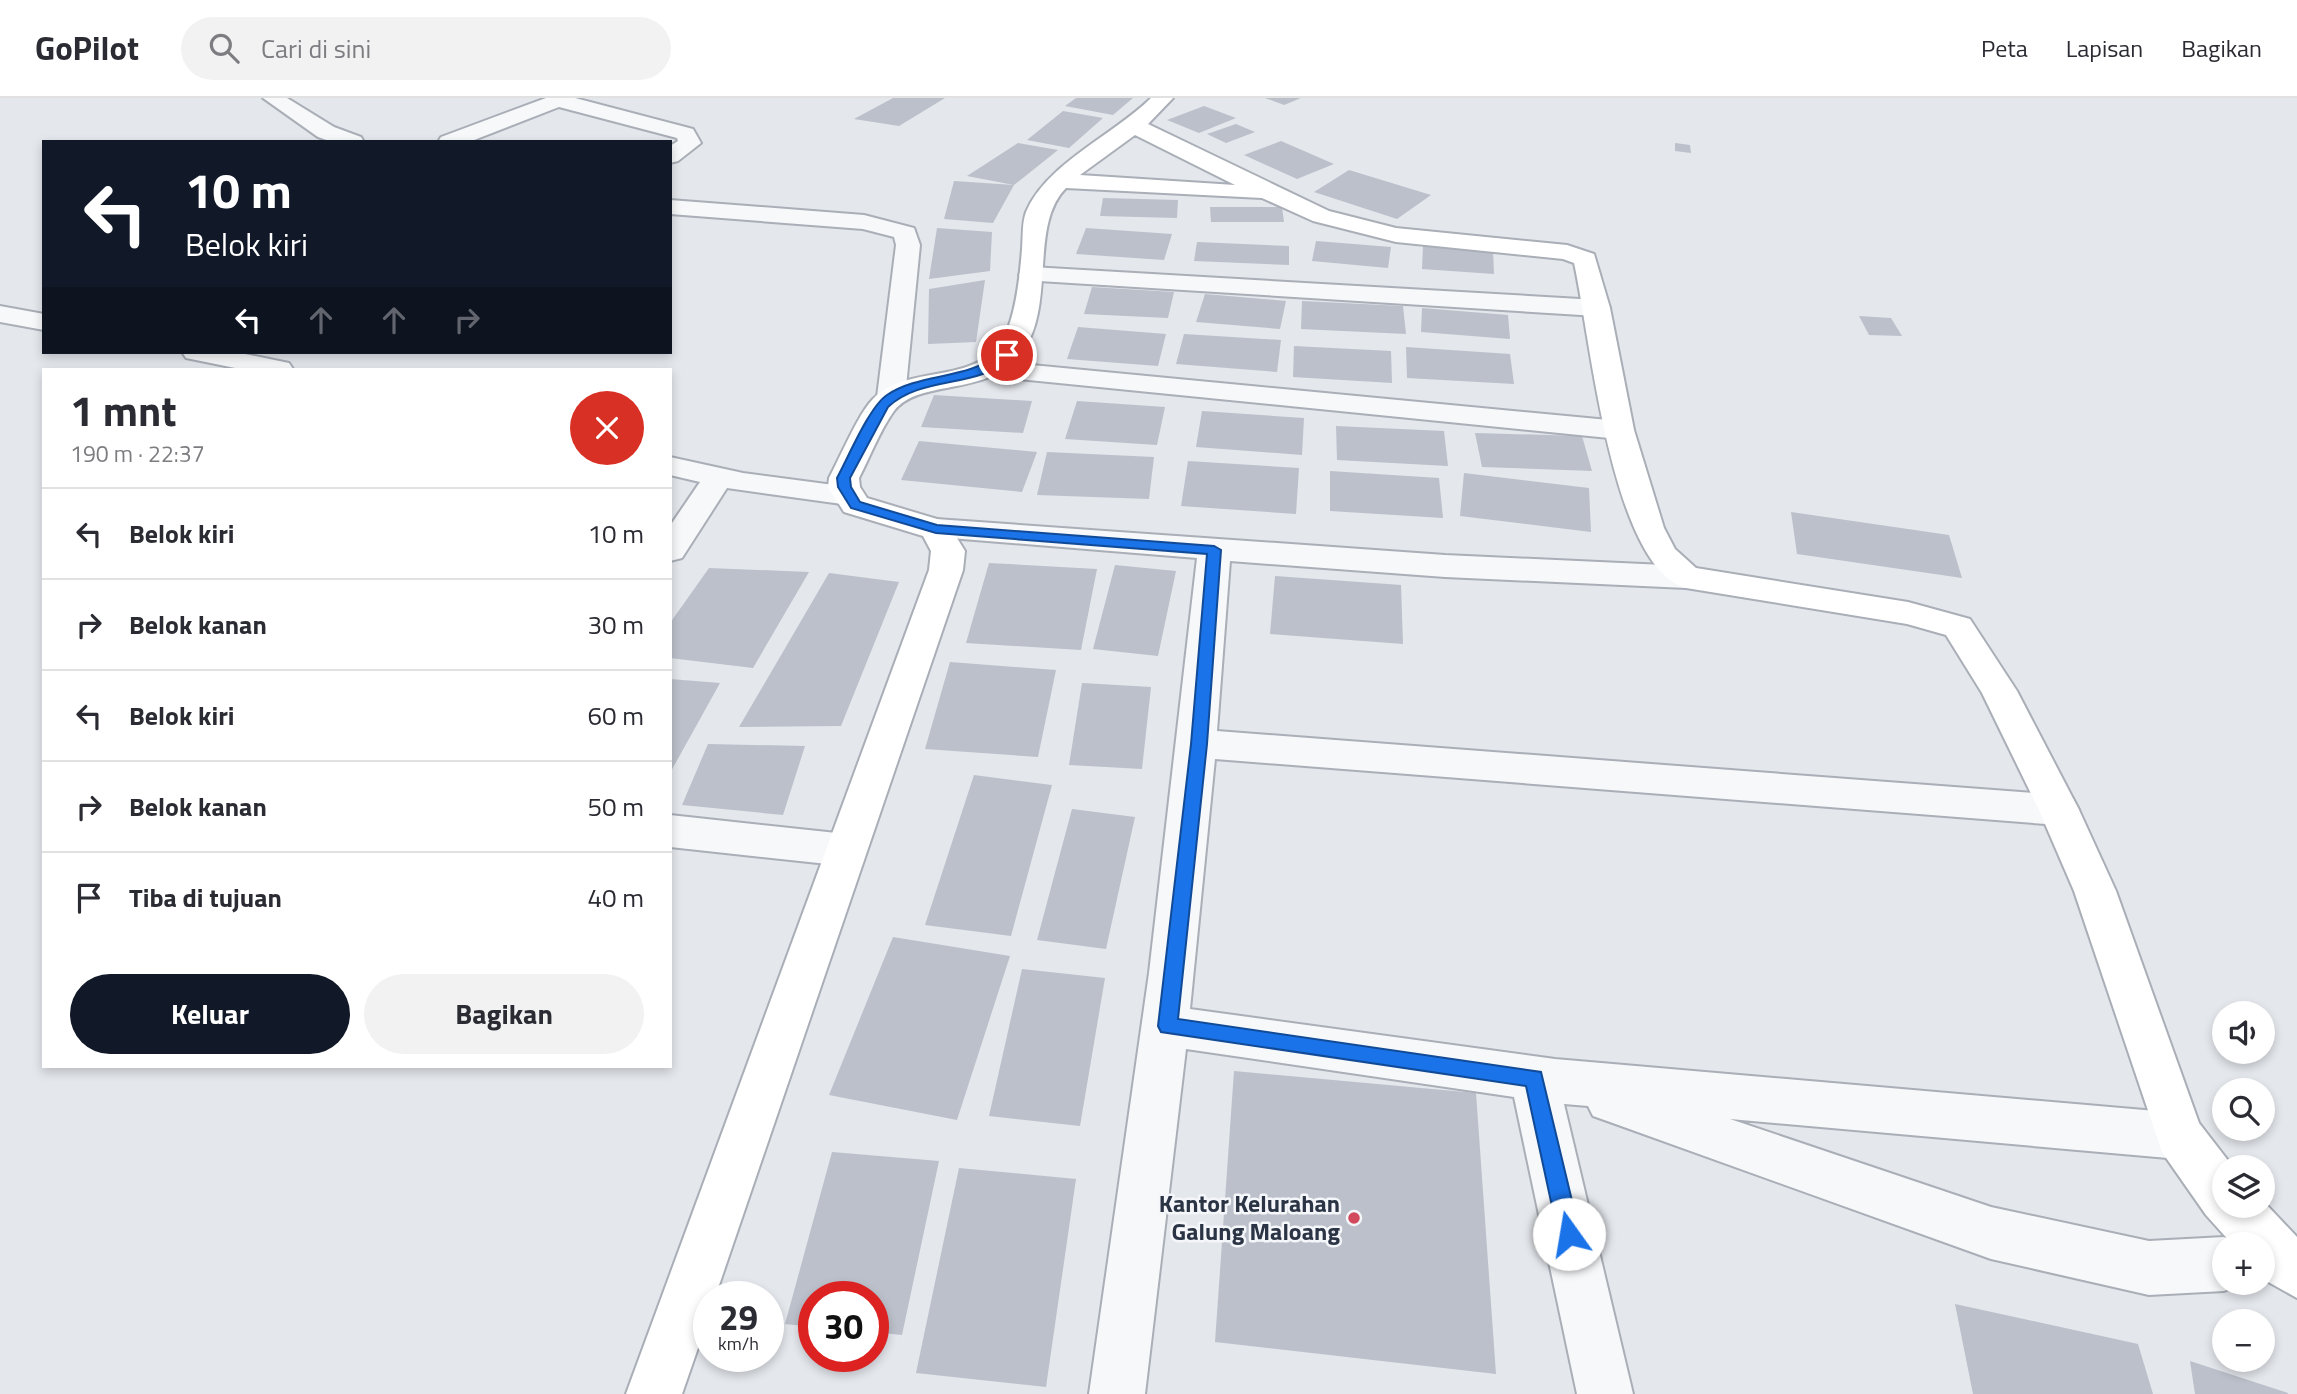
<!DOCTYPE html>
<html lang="id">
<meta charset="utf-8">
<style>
body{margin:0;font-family:"Titillium Web",sans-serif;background:#f2f2f3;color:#2b2b33;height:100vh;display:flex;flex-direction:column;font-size:26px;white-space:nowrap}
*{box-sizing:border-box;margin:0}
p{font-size:23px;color:#7c7c81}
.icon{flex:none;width:38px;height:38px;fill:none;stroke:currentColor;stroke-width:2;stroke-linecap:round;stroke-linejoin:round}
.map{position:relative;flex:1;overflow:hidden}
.side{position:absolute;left:42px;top:270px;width:630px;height:700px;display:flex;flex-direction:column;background:#fff;border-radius:0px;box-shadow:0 4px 10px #0003}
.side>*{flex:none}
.banner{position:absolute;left:42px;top:42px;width:630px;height:214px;border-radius:0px;box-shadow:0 4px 10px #0003;background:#111827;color:#fff;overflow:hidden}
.fabs{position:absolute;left:2212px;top:903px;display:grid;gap:14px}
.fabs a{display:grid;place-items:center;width:63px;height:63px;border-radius:50%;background:#fff;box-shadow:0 4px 10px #0003;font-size:35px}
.speed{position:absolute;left:693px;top:1183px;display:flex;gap:14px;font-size:35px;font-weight:700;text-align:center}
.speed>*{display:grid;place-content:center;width:91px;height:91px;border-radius:50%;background:#fff;box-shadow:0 4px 10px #0003;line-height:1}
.speed small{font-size:18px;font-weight:400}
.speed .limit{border:10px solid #d22;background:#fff;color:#111}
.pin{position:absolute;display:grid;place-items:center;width:60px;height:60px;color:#fff;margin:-30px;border:4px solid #fff;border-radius:50%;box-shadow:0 2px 7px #0007}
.me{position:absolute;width:77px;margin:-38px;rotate:347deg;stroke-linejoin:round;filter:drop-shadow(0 0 5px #0008)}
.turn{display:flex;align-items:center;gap:24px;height:147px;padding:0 28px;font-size:32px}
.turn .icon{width:91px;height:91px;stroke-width:2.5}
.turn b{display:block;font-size:49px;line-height:60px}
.lanes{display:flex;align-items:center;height:66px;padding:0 28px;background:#0003;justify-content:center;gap:35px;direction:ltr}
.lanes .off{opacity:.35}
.round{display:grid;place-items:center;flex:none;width:74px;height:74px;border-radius:37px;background:#f2f2f3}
.summary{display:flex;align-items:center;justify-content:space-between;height:119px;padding:0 28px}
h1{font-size:42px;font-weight:700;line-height:52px}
.button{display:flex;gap:14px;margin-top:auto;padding:14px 28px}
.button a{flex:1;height:80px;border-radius:42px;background:#111827;color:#fff;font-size:28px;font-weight:700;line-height:80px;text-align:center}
.button a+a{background:#f2f2f3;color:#2b2b33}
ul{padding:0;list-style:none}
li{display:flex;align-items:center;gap:21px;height:91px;padding:0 28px;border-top:2px solid #e1e1e2}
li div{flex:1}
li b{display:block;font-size:26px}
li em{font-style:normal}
header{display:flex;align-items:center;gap:42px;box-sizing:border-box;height:98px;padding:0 35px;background:#fff;border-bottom:2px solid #e1e1e2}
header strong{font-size:33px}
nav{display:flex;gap:38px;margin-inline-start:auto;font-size:24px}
.search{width:490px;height:63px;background:#f2f2f3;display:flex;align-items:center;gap:18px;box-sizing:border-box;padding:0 24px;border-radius:38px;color:#7c7c81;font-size:26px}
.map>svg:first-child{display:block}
</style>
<header>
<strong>GoPilot</strong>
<div class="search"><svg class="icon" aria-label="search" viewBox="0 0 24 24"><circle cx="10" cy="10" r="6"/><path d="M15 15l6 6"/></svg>Cari di sini</div>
<nav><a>Peta</a><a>Lapisan</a><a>Bagikan</a></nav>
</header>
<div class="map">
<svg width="2297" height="1296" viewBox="0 0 2297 1296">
<rect width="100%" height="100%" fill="#e4e7ec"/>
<!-- building -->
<path fill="#bbc0ca" d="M893,0h52l-46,28 -45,-7z
M1076,0h57l-20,17 -48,-9z
M1265,0h36l-17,7z
M1204,8l32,12 -37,15 -32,-13z
M1063,13l40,7 -34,30 -42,-8z
M1236,26l19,8 -29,11 -19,-9z
M1281,43l53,23 -37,15 -53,-24z
M1018,45l40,7 -44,35 -47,-9z
M1675,45l15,2 1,8 -16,-2z
M1349,72l82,25 -34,24 -83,-27z
M954,83l60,4 -21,38 -49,-4z
M1103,100l75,2 -1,18 -77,-2z
M1210,109h72l2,15h-73z
M937,130l55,4 -2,39 -61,8z
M1086,130l86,6 -8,26 -88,-6z
M1316,143l75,6 -3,21 -76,-7z
M1197,144l92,4v19l-95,-4z
M1423,148l70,5 1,23 -72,-5z
M985,182l-9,62 -48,2 1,-55z
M1092,189l82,5 -6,26 -84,-4z
M1205,196l81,7 -6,28 -84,-7z
M1302,203l101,5 3,28 -105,-5z
M1422,210l86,7 2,24 -89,-7z
M1859,218l32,2 11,18 -33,-1z
M1078,229l88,7 -8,32 -91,-7z
M1184,236l97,6 -4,32 -101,-8z
M1294,248l97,5 1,32 -99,-6z
M1406,249l104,7 4,30 -107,-6z
M934,297l98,6 -9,32 -102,-6z
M1077,303l88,6 -8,38 -92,-6z
M1202,313l102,7 -2,37 -106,-8z
M1336,328l108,5 4,35 -111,-6z
M1475,335l107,3 10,35 -110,-4z
M919,343l118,11 -15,40 -121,-12z
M1047,354l107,5 -5,42 -112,-4z
M1188,363l111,7 -3,46 -115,-8z
M1330,373l109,7 4,40 -113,-7z
M1464,375l125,15 2,44 -131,-16z
M1791,414l158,23 13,43 -165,-24z
M989,465l108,6 -16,81 -115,-7z
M1115,467l61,6 -18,85 -65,-7z
M709,470l100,4 -56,96 -83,-10v-35z
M829,475l70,9 -58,144 -102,1z
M1275,478l126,9 2,59 -133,-10z
M950,564l106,8 -18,87 -113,-8z
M670,581l50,4 -50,90z
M1082,585l69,4 -9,82 -73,-4z
M708,646l97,2 -22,69 -101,-10z
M974,677l78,10 -41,151 -86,-11z
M1072,711l63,8 -29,132 -69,-9z
M893,839l117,19 -53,164 -128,-25z
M1022,871l83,9 -25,148 -91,-10z
M1234,973l242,22 20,281 -281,-32z
M832,1054l107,9 -37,174 -29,-3v-35h-59v30l-29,-3z
M959,1070l117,11 -30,208 -130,-14z
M1955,1206l183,40 15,50h-180z
M2190,1263l98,32v1h-93z"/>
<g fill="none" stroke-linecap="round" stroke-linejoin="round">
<!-- street casing -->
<g stroke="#a9aeb7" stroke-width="4">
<path id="street" d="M263,0h24l47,29 27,10 3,5h-32l-14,-5z
M546,0h29l118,31 8,14 -23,18 -8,2v-17l8,-5 -1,-3 -118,-31 -90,35h-31l3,-5z
M670,102l194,15 50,13 6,17 -15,152 -4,6 -10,3 -10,-3 -4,-6 19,-152 -2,-8 -31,-8 -193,-15z
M1032,169l565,33 9,2 4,6 -4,6 -9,2 -574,-36 -4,-5 4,-5z
M0,208l44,8v16l-44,-8z
M182,254h53l54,11 4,6h-53l-54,-11z
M989,263l630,60 10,3 5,6 -5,6 -10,3 -640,-64 -4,-6 4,-6z
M670,359l73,16 106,14 11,2 5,7 -5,7 -11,2 -122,-17 -45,70 -12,3v-35l30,-44 -30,-7z
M936,421l509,36 241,11 12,3 5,8 -5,8 -12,3 -241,-11 -215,-16 -13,170 842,64 14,4 6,11 -6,11 -14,4 -844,-66 -25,250 365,50 624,54 17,7 8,16 -8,16 -17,7 -449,-40 261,88 158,34 75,-4 16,7h-16v39h19l-19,8 -75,4 -158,-36 -381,-137 -17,-6 -5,-10 -24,-2 69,290h-56l-63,-297 -328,-48 -41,345h-56l60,-421 48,-415 -272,-22 -5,-7 5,-7z
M670,717l176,19 15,4 6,12 -6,12 -15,4 -176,-19z"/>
</g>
<!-- secondary casing -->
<g stroke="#a9aeb7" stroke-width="4">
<path id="secondary" d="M1151,0h22l-25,26 181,87 67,17 171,17 27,9 16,54 24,122 30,98 11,21 21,19 212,34 62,17 47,72 62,119 37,81 83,232 34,44h-9v39h39v-5l34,36v61l-34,-19v-35h-31l-26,-29 -44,-63 -88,-261 -35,-81 -57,-117 -36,-58 -39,-11 -221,-36c-75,-20 -96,-255 -112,-325l-11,-4 -167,-17 -83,-21 -51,-23 -196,-10c-37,37 -10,115 -43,163 -34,48 -102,26 -129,60 -14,19 -24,46 -35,67l1,9 7,11 80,24 18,29 -2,19 -248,727h-6v19l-27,78h-56l303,-824 2,-19 -8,-15 -79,-24 -16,-25 1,-9c11,-20 29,-64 44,-79 32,-33 89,-16 122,-49 20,-19 25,-75 27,-101 1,-13 0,-26 4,-37 20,-48 89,-78 125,-114zM1135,37l100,50 -155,-10z"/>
</g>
<!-- street -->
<use href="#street" fill="#f7f8fa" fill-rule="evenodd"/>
<!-- secondary -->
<use href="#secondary" fill="#fff" fill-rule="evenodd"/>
</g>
<!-- route -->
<path fill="#1a73e8" stroke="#114b97" stroke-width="2" d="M1003,254l10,3c-32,35 -90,19 -125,52l-38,71 1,9 9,15 77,23 277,21 7,4 -14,194 -29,275 363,53 39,162 -3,7 -8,3 -8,-3 -3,-7 -32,-148 -365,-54 -3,-6 33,-282 16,-190 -271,-21 -85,-25 -13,-21 -1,-9c11,-20 32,-71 50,-83 35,-23 79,-14 116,-43z"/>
<!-- markers -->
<circle fill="#d1495b" stroke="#f4f6f9" stroke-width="2.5" cx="1354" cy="1120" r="7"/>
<g text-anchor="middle" stroke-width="5" stroke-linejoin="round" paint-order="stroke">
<!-- near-poi labels -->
<g font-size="24" font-weight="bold" fill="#2b3445" stroke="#f4f6f9" text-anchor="end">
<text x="1340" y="1114">Kantor Kelurahan<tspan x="1340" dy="28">Galung Maloang</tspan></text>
</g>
</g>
</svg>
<div class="fabs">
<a><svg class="icon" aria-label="sound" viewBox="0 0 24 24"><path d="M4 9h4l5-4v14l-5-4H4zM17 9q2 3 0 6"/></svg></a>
<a><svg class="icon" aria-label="search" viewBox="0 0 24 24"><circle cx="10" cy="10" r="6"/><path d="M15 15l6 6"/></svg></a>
<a><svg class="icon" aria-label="layers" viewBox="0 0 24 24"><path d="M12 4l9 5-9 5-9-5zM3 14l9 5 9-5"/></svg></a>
<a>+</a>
<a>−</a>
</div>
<div class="speed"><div>29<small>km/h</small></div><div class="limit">30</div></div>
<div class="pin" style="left:1007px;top:257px;background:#d93025"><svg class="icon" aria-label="arrive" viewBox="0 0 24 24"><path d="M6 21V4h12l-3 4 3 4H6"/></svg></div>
<svg class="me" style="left:1569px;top:1136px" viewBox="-20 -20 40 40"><circle r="19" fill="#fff"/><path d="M0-13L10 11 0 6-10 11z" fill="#1a73e8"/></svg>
<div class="banner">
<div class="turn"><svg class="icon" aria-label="left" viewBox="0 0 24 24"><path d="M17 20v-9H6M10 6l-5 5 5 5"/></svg><div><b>10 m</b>Belok kiri</div></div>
<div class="lanes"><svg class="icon" aria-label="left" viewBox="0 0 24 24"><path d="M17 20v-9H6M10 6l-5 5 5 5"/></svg><svg class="icon off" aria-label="ahead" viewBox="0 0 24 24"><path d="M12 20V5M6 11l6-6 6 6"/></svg><svg class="icon off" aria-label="ahead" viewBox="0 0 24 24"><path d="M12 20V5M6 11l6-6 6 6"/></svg><svg class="icon off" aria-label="right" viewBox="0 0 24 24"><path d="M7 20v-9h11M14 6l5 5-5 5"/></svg></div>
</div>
<section class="side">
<div class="summary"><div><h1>1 mnt</h1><p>190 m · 22:37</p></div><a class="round" style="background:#d93025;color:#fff"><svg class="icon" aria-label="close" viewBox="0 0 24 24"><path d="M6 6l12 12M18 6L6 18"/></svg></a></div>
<ul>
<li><svg class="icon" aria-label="left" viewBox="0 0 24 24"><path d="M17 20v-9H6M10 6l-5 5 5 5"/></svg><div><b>Belok kiri</b></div><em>10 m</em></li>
<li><svg class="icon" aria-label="right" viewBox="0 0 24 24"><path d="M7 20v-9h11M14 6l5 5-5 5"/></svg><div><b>Belok kanan</b></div><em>30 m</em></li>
<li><svg class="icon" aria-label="left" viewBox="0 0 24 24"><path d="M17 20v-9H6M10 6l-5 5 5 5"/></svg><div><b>Belok kiri</b></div><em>60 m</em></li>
<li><svg class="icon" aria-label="right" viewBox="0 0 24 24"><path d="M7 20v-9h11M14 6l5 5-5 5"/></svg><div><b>Belok kanan</b></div><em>50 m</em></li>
<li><svg class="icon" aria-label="arrive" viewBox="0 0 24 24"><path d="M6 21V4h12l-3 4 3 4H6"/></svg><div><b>Tiba di tujuan</b></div><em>40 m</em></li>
</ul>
<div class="button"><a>Keluar</a><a>Bagikan</a></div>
</section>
</div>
